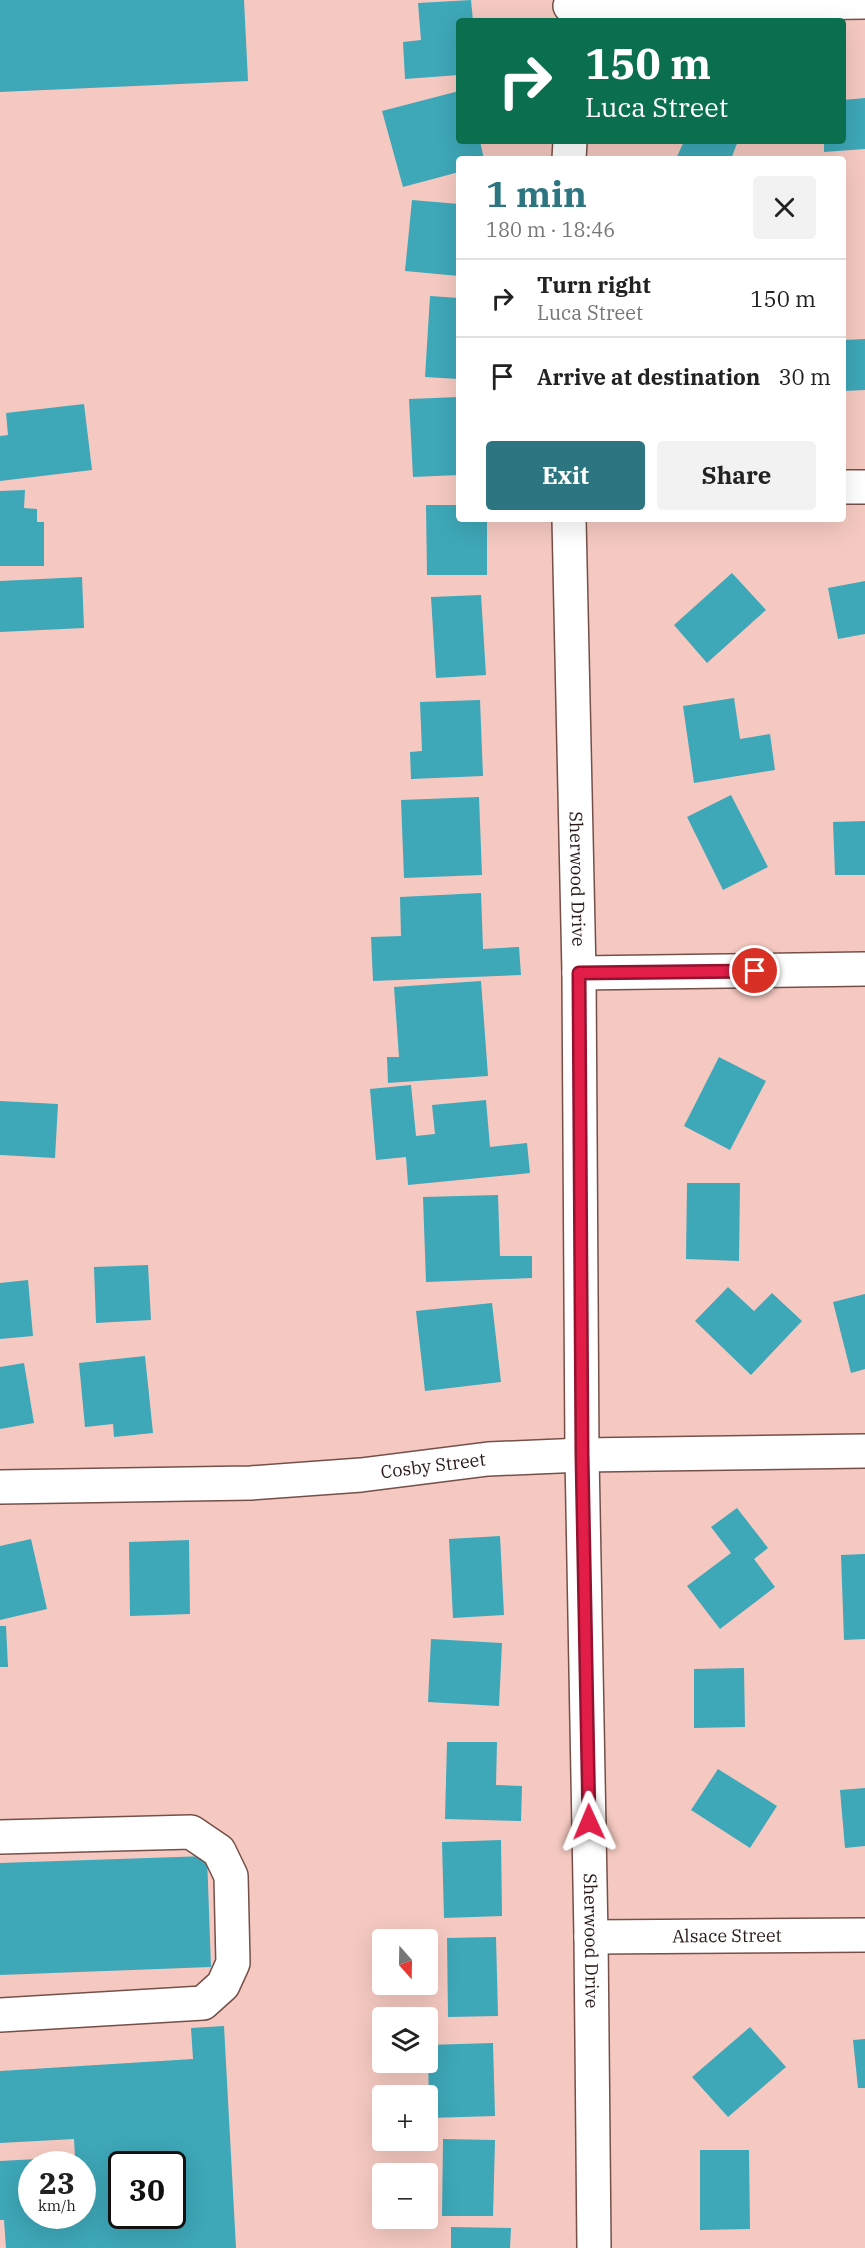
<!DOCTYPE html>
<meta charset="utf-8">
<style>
body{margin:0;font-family:"IBM Plex Serif",serif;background:#f2f2f2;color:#222;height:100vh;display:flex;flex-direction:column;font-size:22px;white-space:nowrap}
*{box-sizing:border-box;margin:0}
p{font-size:20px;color:#767676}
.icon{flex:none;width:33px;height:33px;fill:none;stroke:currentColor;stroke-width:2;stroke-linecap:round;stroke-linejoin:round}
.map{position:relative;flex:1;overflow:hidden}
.details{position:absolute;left:456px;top:156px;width:390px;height:366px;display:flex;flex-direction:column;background:#fff;border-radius:6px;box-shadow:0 6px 24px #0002}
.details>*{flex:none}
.banner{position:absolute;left:456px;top:18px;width:390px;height:126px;border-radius:6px;box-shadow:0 6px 24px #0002;background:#0b6e4f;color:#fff;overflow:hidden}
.needle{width:39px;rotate:160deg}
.fabs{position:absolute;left:372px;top:1929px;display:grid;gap:12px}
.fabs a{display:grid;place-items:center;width:66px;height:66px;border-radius:6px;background:#fff;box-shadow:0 6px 24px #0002;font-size:30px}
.speed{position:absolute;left:18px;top:2151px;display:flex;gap:12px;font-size:30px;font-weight:700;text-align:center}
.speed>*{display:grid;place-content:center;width:78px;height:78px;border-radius:50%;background:#fff;box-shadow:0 6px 24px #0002;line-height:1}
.speed small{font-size:15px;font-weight:400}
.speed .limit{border:3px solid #111;border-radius:9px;background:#fff;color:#111}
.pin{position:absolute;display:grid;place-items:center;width:51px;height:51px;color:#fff;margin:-26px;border:3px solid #fff;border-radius:50%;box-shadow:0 2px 6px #0007}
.me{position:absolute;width:66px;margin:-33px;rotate:359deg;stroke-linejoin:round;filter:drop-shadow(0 0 4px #0008)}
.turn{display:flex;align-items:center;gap:21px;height:126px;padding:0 30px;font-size:27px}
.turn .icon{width:78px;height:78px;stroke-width:2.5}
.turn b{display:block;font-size:42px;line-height:51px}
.round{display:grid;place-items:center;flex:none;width:63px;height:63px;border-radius:6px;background:#f2f2f2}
.overview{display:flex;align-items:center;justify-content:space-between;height:102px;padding:0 30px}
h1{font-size:36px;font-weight:700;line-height:45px;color:#2d7580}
.button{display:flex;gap:12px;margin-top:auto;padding:12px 30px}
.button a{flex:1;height:69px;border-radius:6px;background:#2d7580;color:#fff;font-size:24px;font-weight:700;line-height:69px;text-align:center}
.button a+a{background:#f2f2f2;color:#222}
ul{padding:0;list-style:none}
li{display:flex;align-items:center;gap:18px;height:78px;padding:0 30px;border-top:2px solid #e0e0e0}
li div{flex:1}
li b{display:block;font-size:22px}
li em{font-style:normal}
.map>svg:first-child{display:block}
</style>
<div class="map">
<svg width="865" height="2248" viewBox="0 0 865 2248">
<rect width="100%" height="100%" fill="#f5c9c1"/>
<!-- building -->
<path fill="#3ea7b8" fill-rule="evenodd" d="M0,0h244l4,81 -248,11z
M471,0l2,21h-14v54l-54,4 -2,-37 18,-2 -3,-37z
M459,91v50h21l4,18h-25v13l-56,15 -21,-76z
M865,98v51l-41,3v-11h19v-41z
M684,141h54l-7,18h-55z
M412,200l47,4v72l-54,-5z
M430,296l29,2v81l-34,-2z
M865,339v51l-22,1v-51z
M459,397v78l-46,2 -4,-78z
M84,404l8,66 -92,11v-45l8,-1 -2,-22z
M25,490l-1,18 13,1v13h7v44h-44v-75z
M426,505h33v14h28v56h-60z
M732,573l34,37 -59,53 -33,-38z
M82,577l2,51 -84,4v-51z
M865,581v53l-27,5 -10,-51z
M481,595l5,80 -50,3 -5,-81z
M734,698l6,41 30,-5 5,36 -81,13 -11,-77z
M480,700l3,76 -72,3 -1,-27 12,-1 -2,-49z
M731,795l37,72 -45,23 -36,-73z
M479,797l3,78 -78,3 -3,-78z
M865,821v54h-30l-2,-53z
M481,893l2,56 36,-2 2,28 -148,6 -2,-44 30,-1 -1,-39z
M481,981l7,95 -100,7 -1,-26h12l-5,-70z
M719,1057l47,24 -36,69 -46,-24z
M411,1085l5,51 19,-2 -3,-29 54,-5 4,47 37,-4 3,30 -122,12 -2,-28 -30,3 -6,-71z
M0,1101l58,3 -3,54 -55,-3z
M687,1183h53l-1,78 -53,-2z
M498,1195l2,61h32v22l-106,4 -3,-85z
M148,1265l3,55 -55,3 -2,-56z
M28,1280l5,56 -33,3v-56z
M728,1287l26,24 18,-18 30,28 -51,54 -56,-54z
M865,1294v75l-14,4 -18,-71z
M492,1303l9,79 -76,9 -9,-80z
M145,1356l8,77 -39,4 -1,-13 -28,3 -6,-64z
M24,1363l10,60 -34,6v-62z
M737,1508l31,40 -14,11 21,28 -55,42 -33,-43 44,-33 -20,-26z
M500,1536l4,79 -51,3 -4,-79z
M31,1539l16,70 -47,11v-74z
M189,1540l1,74 -60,2 -1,-74z
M865,1554v85l-21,1 -3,-85z
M0,1626h6l2,41h-8z
M431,1639l71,4 -3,63 -71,-4z
M744,1668l1,59 -51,1v-59z
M447,1742h50l-1,43 26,1 -1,35 -76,-2z
M718,1769l59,37 -27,42 -59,-38z
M865,1788v58l-20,2 -5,-58z
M501,1840l1,76 -58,2 -2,-76z
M207,1856l4,111 -211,8v-112z
M496,1937l2,79 -50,1 -1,-79z
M224,2026l12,222h-230l-2,-28h-4v-59l75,-4 -1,-18 -74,4v-72l193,-12 -2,-31zM32,2164h50v52h-50zM122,2164h50v52h-50z
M750,2027l36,40 -58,50 -36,-40z
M865,2039v49h-7l-5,-48z
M493,2043l2,73 -66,2 -1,-73z
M443,2139l52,1 -2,76h-51z
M700,2150h49l1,79 -50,1z
M451,2227l60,1 -1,20h-59z"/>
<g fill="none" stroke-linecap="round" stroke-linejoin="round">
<!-- minor casing -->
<g stroke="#755049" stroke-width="36">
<g id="minor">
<path d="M570,6l295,-4"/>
<path d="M569,159l1,-18"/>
<path d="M843,487h22"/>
<path id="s1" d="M569,519l10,454 3,482 9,482 3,311"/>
<path d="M579,973l286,-4"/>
<path id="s2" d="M0,1487l251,-4 110,-8 127,-16 94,-4 283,-4"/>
<path d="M0,1837l191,-5 28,19 12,25 2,87 -10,22 -20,18 -203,12"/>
<path id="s3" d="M591,1937l274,-2"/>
</g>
</g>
<!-- minor -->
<use href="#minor" stroke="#fff" stroke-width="33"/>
</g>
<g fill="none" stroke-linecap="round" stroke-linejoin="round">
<!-- route casing -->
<g stroke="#92132f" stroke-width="15">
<path id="route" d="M589,1822l-7,-367 -3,-482 176,-2"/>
</g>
<!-- route -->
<use href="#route" stroke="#e11d48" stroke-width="10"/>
</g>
<g text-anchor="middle" stroke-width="4.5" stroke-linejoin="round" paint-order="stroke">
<!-- street labels -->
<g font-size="18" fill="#2a1a17" stroke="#fcf3f1">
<text dy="6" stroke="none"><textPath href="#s1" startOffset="360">Sherwood Drive</textPath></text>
<text dy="6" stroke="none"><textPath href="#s2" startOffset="434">Cosby Street</textPath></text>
<text dy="6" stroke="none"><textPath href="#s3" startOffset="136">Alsace Street</textPath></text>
<text dy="6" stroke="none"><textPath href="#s1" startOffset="1422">Sherwood Drive</textPath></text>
</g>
</g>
</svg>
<div class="fabs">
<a><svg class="needle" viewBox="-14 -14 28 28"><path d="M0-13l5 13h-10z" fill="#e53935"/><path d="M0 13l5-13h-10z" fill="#767676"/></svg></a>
<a><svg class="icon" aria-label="layers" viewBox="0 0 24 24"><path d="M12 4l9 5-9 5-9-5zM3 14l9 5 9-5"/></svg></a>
<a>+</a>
<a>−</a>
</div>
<div class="speed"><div>23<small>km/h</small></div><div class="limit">30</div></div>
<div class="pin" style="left:755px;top:971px;background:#d93025"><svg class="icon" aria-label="arrive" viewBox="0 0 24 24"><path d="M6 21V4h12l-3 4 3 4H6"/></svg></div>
<svg class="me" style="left:589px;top:1822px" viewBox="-20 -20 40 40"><path d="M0-17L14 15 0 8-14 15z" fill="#e11d48" stroke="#fff" stroke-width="4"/></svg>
<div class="banner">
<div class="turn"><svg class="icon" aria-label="right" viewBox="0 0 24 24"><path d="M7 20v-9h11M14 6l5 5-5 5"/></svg><div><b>150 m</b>Luca Street</div></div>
</div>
<section class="details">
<div class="overview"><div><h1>1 min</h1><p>180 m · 18:46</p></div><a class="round"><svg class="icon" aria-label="close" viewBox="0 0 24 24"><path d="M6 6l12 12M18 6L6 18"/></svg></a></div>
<ul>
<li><svg class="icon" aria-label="right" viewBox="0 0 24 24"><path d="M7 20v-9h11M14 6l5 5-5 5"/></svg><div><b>Turn right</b><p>Luca Street</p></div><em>150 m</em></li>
<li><svg class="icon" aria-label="arrive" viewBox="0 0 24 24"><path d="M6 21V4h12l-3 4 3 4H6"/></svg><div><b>Arrive at destination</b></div><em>30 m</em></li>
</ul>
<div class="button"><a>Exit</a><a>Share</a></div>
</section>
</div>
